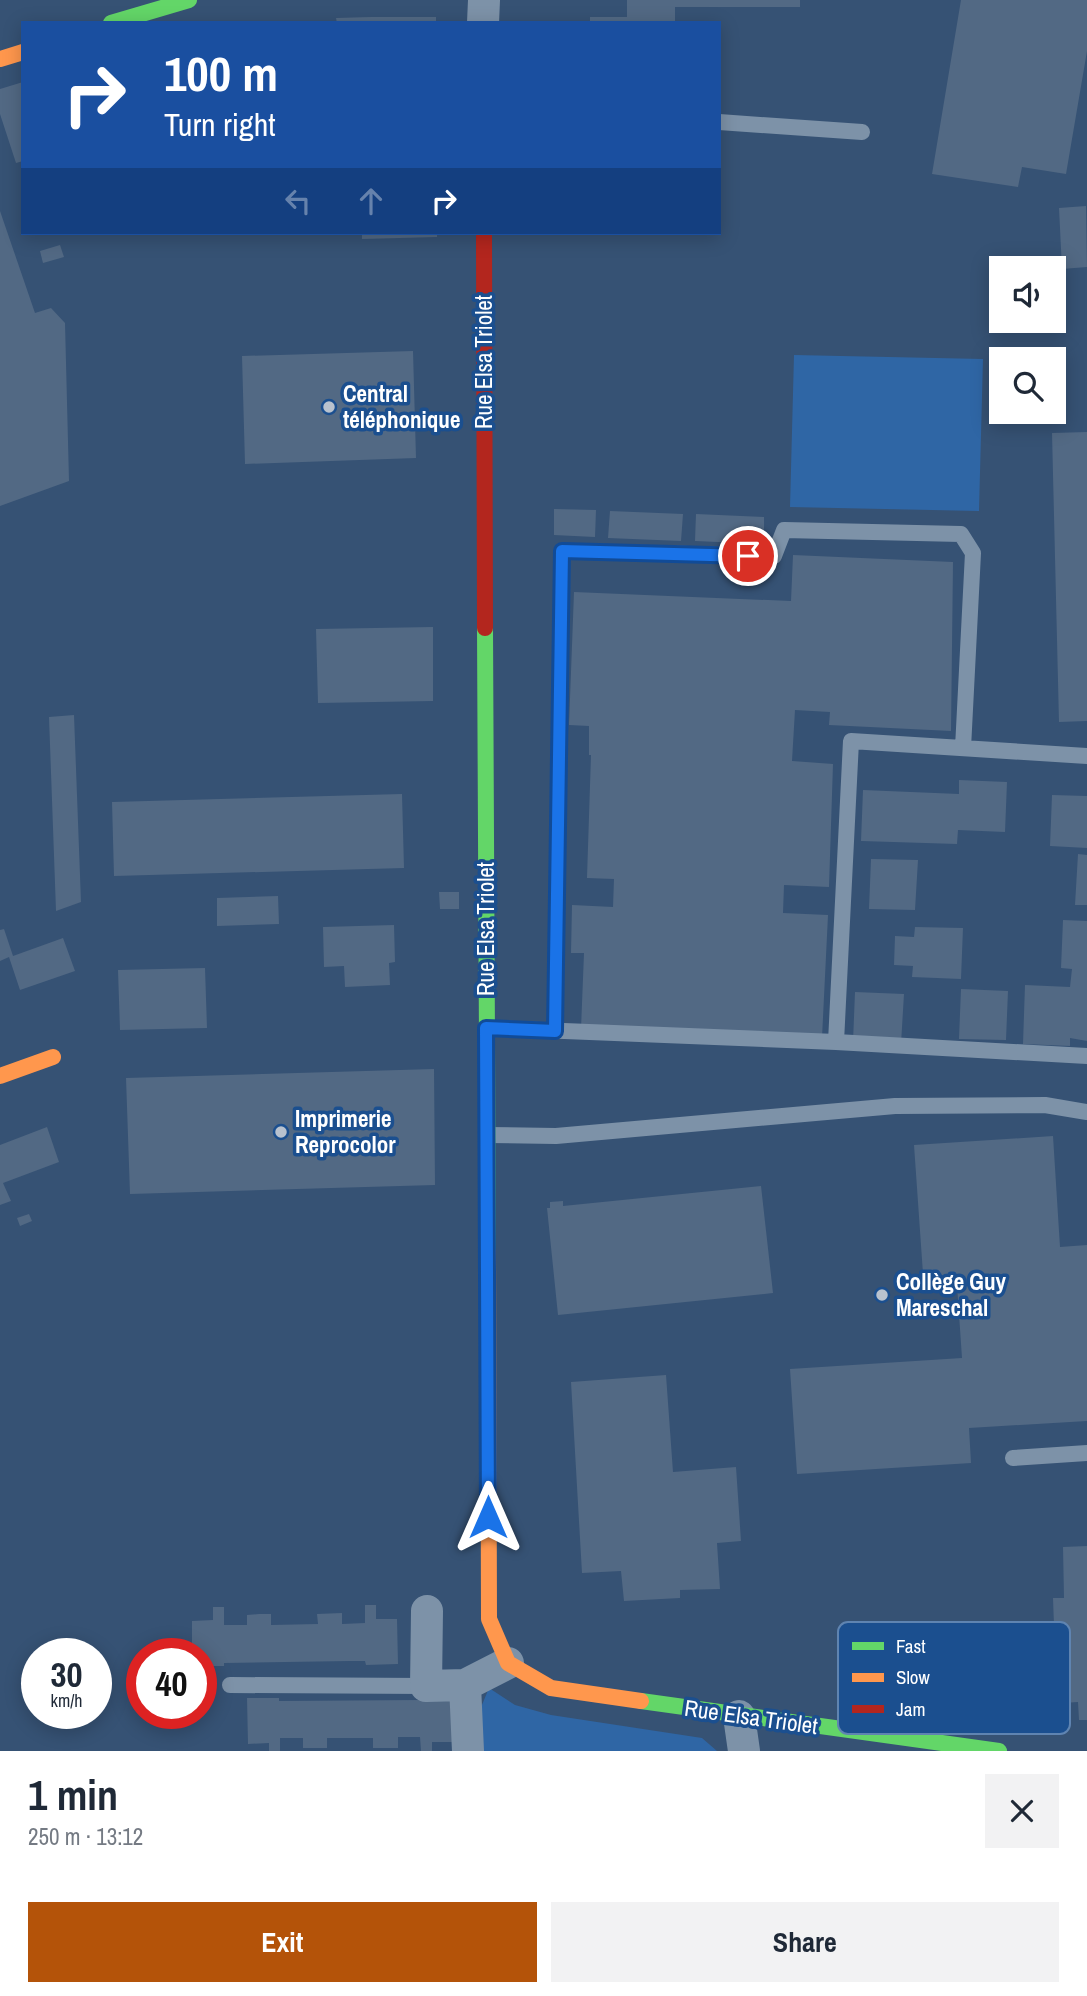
<!DOCTYPE html>
<meta charset="utf-8">
<style>
body{margin:0;font-family:"Archivo Narrow",sans-serif;background:#f2f2f3;color:#1f2937;height:100vh;display:flex;flex-direction:column;font-size:26px;white-space:nowrap}
*{box-sizing:border-box;margin:0}
p{font-size:23px;color:#747a83}
.icon{flex:none;width:38px;height:38px;fill:none;stroke:currentColor;stroke-width:2;stroke-linecap:round;stroke-linejoin:round}
.map{position:relative;height:1751px;overflow:hidden}
.side{display:flex;flex-direction:column;background:#fff;flex:1}
.side>*{flex:none}
.top-card{position:absolute;left:21px;top:21px;width:700px;height:214px;border-radius:0px;box-shadow:0 4px 18px #0003;background:#1a4fa0;color:#fff;overflow:hidden}
.tools{position:absolute;left:989px;top:256px;display:grid;gap:14px}
.tools a{display:grid;place-items:center;width:77px;height:77px;border-radius:0px;background:#fff;box-shadow:0 4px 18px #0003;font-size:35px}
.speed{position:absolute;left:21px;top:1638px;display:flex;gap:14px;font-size:35px;font-weight:700;text-align:center}
.speed>*{display:grid;place-content:center;width:91px;height:91px;border-radius:50%;background:#fff;box-shadow:0 4px 18px #0003;line-height:1}
.speed small{font-size:18px;font-weight:400}
.speed .limit{border:10px solid #d22;background:#fff;color:#111}
.pin{position:absolute;display:grid;place-items:center;width:60px;height:60px;color:#fff;margin:-30px;border:4px solid #fff;border-radius:50%;box-shadow:0 2px 7px #0007}
.me{position:absolute;width:77px;margin:-38px;rotate:0deg;stroke-linejoin:round;filter:drop-shadow(0 0 5px #0008)}
.turn{display:flex;align-items:center;gap:24px;height:147px;padding:0 28px;font-size:32px}
.turn .icon{width:91px;height:91px;stroke-width:2.5}
.turn b{display:block;font-size:49px;line-height:60px}
.lanes{display:flex;align-items:center;height:66px;padding:0 28px;background:#0003;justify-content:center;gap:35px;direction:ltr}
.lanes .off{opacity:.35}
.round{display:grid;place-items:center;flex:none;width:74px;height:74px;border-radius:0px;background:#f2f2f3}
.head{display:flex;align-items:center;justify-content:space-between;height:119px;padding:0 28px}
h1{font-size:42px;font-weight:700;line-height:52px}
.action{display:flex;gap:14px;margin-top:auto;padding:14px 28px}
.action a{flex:1;height:80px;border-radius:0px;background:#b45309;color:#fff;font-size:28px;font-weight:700;line-height:80px;text-align:center}
.action a+a{background:#f2f2f3;color:#1f2937}
.map>svg:first-child{display:block}
</style>
<div class="map">
<svg width="1087" height="1751" viewBox="0 0 1087 1751">
<rect width="100%" height="100%" fill="#365274"/>
<!-- green -->
<path fill="#2f66a5" d="M794,355l189,4 -4,152 -189,-4z
M489,1688l26,17 36,10 151,23 15,13h-234l-4,-39z"/>
<!-- building -->
<path fill="#526984" d="M627,0h173v7h-125v16h-85v-6h37z
M961,0h126v51l-21,123 -44,-7 -4,20 -86,-13z
M371,17h65v6h-99l-1,-5z
M23,82v79l-7,2 -16,-49v-25z
M1086,206l1,61 -25,2 -3,-61z
M0,211l35,102 16,-5 14,15 4,158 -69,25z
M362,233h75v4l-75,2z
M60,245l4,12 -21,6 -3,-12z
M413,351l3,107 -171,6 -3,-108z
M1087,432v289l-28,1 -7,-289z
M554,509l42,1 -1,27 -41,-2z
M610,511l73,3 -2,27 -73,-3z
M696,514l68,3v27l-69,-3z
M793,555l160,7 -2,169 -122,-6 1,-13 -35,-2 -3,51 41,3 -4,123 -45,-2 -1,28 45,2 -6,123 -241,-9 3,-76h-13l1,-48 41,2 1,-28 -27,-1 4,-123h-2v-29l-20,-1 5,-133 217,9z
M433,627v74l-115,2 -2,-74z
M74,715l7,187 -25,9 -7,-194z
M959,780l48,2 -2,50 -47,-2 -1,14 -96,-3 2,-51 96,4z
M402,794l2,74 -290,8 -2,-74z
M1052,795l35,1v52l-37,-2z
M1078,854l9,1v50h-12z
M871,859l47,1 -3,50 -46,-1z
M439,892h20v17h-19z
M278,896l1,28 -62,2v-28z
M1063,920l24,1v120l-17,-3v8l-47,-2 2,-59 45,2 2,-18 -11,-1z
M394,925l1,37 -6,1 1,22 -45,2 -1,-21 -20,1 -1,-40z
M915,927l48,1 -2,51 -49,-2 1,-11 -19,-1 1,-29 19,1z
M4,929l9,27 50,-18 12,33 -55,19 -11,-33 -9,4v-31z
M205,968l2,60 -87,2 -2,-60z
M961,989l47,2 -2,49 -47,-1z
M855,992l49,2 -3,50 -48,-2z
M434,1069l1,116 -305,9 -4,-116z
M47,1127l12,35 -56,21 8,18 -11,4v-60z
M1053,1136l7,111 27,-2v176l-118,7 2,35 -174,11 -7,-105 172,-11 -5,-73 -33,3 -10,-143z
M761,1186l12,107 -215,22 -11,-107h3v-6l13,-1v5z
M29,1214l3,7 -12,5 -3,-8z
M666,1375l7,97 63,-5 5,74 -24,2 3,46 -40,1v8l-56,3 -3,-30 -39,2 -11,-191z
M1087,1546v174h-8l-1,-18 -31,2 -2,-52h10l-2,-54h11l-1,-51z
M365,1605h11v14h21l1,45 -32,1 -1,-4h-15l-126,2v3h-23v-12h-9v-33l21,-1v-13h11v18h23v-10l12,-1h12v11l47,-1 -1,-10 25,-1v11l23,-1z
M452,1696l1,46h-21v9h-11l-1,-14h-22v11h-25v-10h-46v10h-24v-10h-23v13h-11v-8l-21,1 -1,-46h32v3l141,-1z"/>
<g fill="none" stroke-linecap="round" stroke-linejoin="round">
<!-- lane -->
<path stroke="#7d92a8" stroke-width="16" d="M719,122l143,10
M1087,756l-236,-15 -15,301 251,14
M487,1028l349,14
M555,1031l7,-480 212,5 10,-26 177,4 12,19 -10,195
M487,1135l69,1 339,-30 150,-1 42,7
M1013,1458l74,-5
M230,1685l196,1"/>
<!-- street -->
<path stroke="#7d92a8" stroke-width="32" d="M483,23l1,-23
M427,1611l-1,75 39,-1
M739,1716l5,35
M468,1751l-3,-66 43,-22"/>
<!-- fast -->
<path stroke="#63d668" stroke-width="16" d="M111,23l78,-23
M485,628l3,624
M641,1701l358,50"/>
<!-- slow -->
<path stroke="#ff974d" stroke-width="16" d="M0,59l23,-7
M0,1076l53,-19
M488,1252l1,367 19,44 43,25 90,13"/>
<!-- jam -->
<path stroke="#b3261e" stroke-width="16" d="M484,233l1,395"/>
</g>
<g fill="none" stroke-linecap="round" stroke-linejoin="round">
<!-- route casing -->
<g stroke="#114b97" stroke-width="18">
<path id="route" d="M488,1517l-2,-489 69,3 7,-480 186,5"/>
</g>
<!-- route -->
<use href="#route" stroke="#1a73e8" stroke-width="12"/>
</g>
<!-- markers -->
<g fill="#b9c2ce" stroke="#1b4f8f" stroke-width="2.5">
<circle cx="329" cy="407" r="7"/>
<circle cx="281" cy="1132" r="7"/>
<circle cx="882" cy="1295" r="7"/>
</g>
<g text-anchor="middle" stroke-width="7" stroke-linejoin="round" paint-order="stroke">
<!-- street labels -->
<g font-size="23" fill="#fff" stroke="#1b4f8f">
<text transform="translate(484 362) rotate(-90)" y="8">Rue Elsa Triolet</text>
<text transform="translate(486 929) rotate(-90)" y="8">Rue Elsa Triolet</text>
<text transform="translate(751 1717) rotate(8)" y="8">Rue Elsa Triolet</text>
</g>
<!-- poi labels -->
<g font-size="23" font-weight="bold" fill="#fff" stroke="#1b4f8f" text-anchor="start">
<text x="343" y="402">Central<tspan x="343" dy="26">téléphonique</tspan></text>
<text x="295" y="1127">Imprimerie<tspan x="295" dy="26">Reprocolor</tspan></text>
<text x="896" y="1290">Collège Guy<tspan x="896" dy="26">Mareschal</tspan></text>
</g>
</g>
<!-- legend -->
<rect x="838" y="1622" width="232" height="112" rx="10" fill="#1b4f8f" stroke="#5f84b1" stroke-width="2"/>
<rect x="852" y="1642" width="32" height="8" fill="#63d668"/>
<rect x="852" y="1673" width="32" height="9" fill="#ff974d"/>
<rect x="852" y="1705" width="32" height="8" fill="#b3261e"/>
<g font-size="19" fill="#fff">
<text x="896" y="1653">Fast</text>
<text x="896" y="1684">Slow</text>
<text x="896" y="1716">Jam</text>
</g>
</svg>
<div class="tools">
<a><svg class="icon" aria-label="sound" viewBox="0 0 24 24"><path d="M4 9h4l5-4v14l-5-4H4zM17 9q2 3 0 6"/></svg></a>
<a><svg class="icon" aria-label="search" viewBox="0 0 24 24"><circle cx="10" cy="10" r="6"/><path d="M15 15l6 6"/></svg></a>
</div>
<div class="speed"><div>30<small>km/h</small></div><div class="limit">40</div></div>
<div class="pin" style="left:748px;top:556px;background:#d93025"><svg class="icon" aria-label="arrive" viewBox="0 0 24 24"><path d="M6 21V4h12l-3 4 3 4H6"/></svg></div>
<svg class="me" style="left:488px;top:1517px" viewBox="-20 -20 40 40"><path d="M0-17L14 15 0 8-14 15z" fill="#1a73e8" stroke="#fff" stroke-width="4"/></svg>
<div class="top-card">
<div class="turn"><svg class="icon" aria-label="right" viewBox="0 0 24 24"><path d="M7 20v-9h11M14 6l5 5-5 5"/></svg><div><b>100 m</b>Turn right</div></div>
<div class="lanes"><svg class="icon off" aria-label="left" viewBox="0 0 24 24"><path d="M17 20v-9H6M10 6l-5 5 5 5"/></svg><svg class="icon off" aria-label="ahead" viewBox="0 0 24 24"><path d="M12 20V5M6 11l6-6 6 6"/></svg><svg class="icon" aria-label="right" viewBox="0 0 24 24"><path d="M7 20v-9h11M14 6l5 5-5 5"/></svg></div>
</div>
</div>
<section class="side">
<div class="head"><div><h1>1 min</h1><p>250 m · 13:12</p></div><a class="round"><svg class="icon" aria-label="close" viewBox="0 0 24 24"><path d="M6 6l12 12M18 6L6 18"/></svg></a></div>
<div class="action"><a>Exit</a><a>Share</a></div>
</section>
